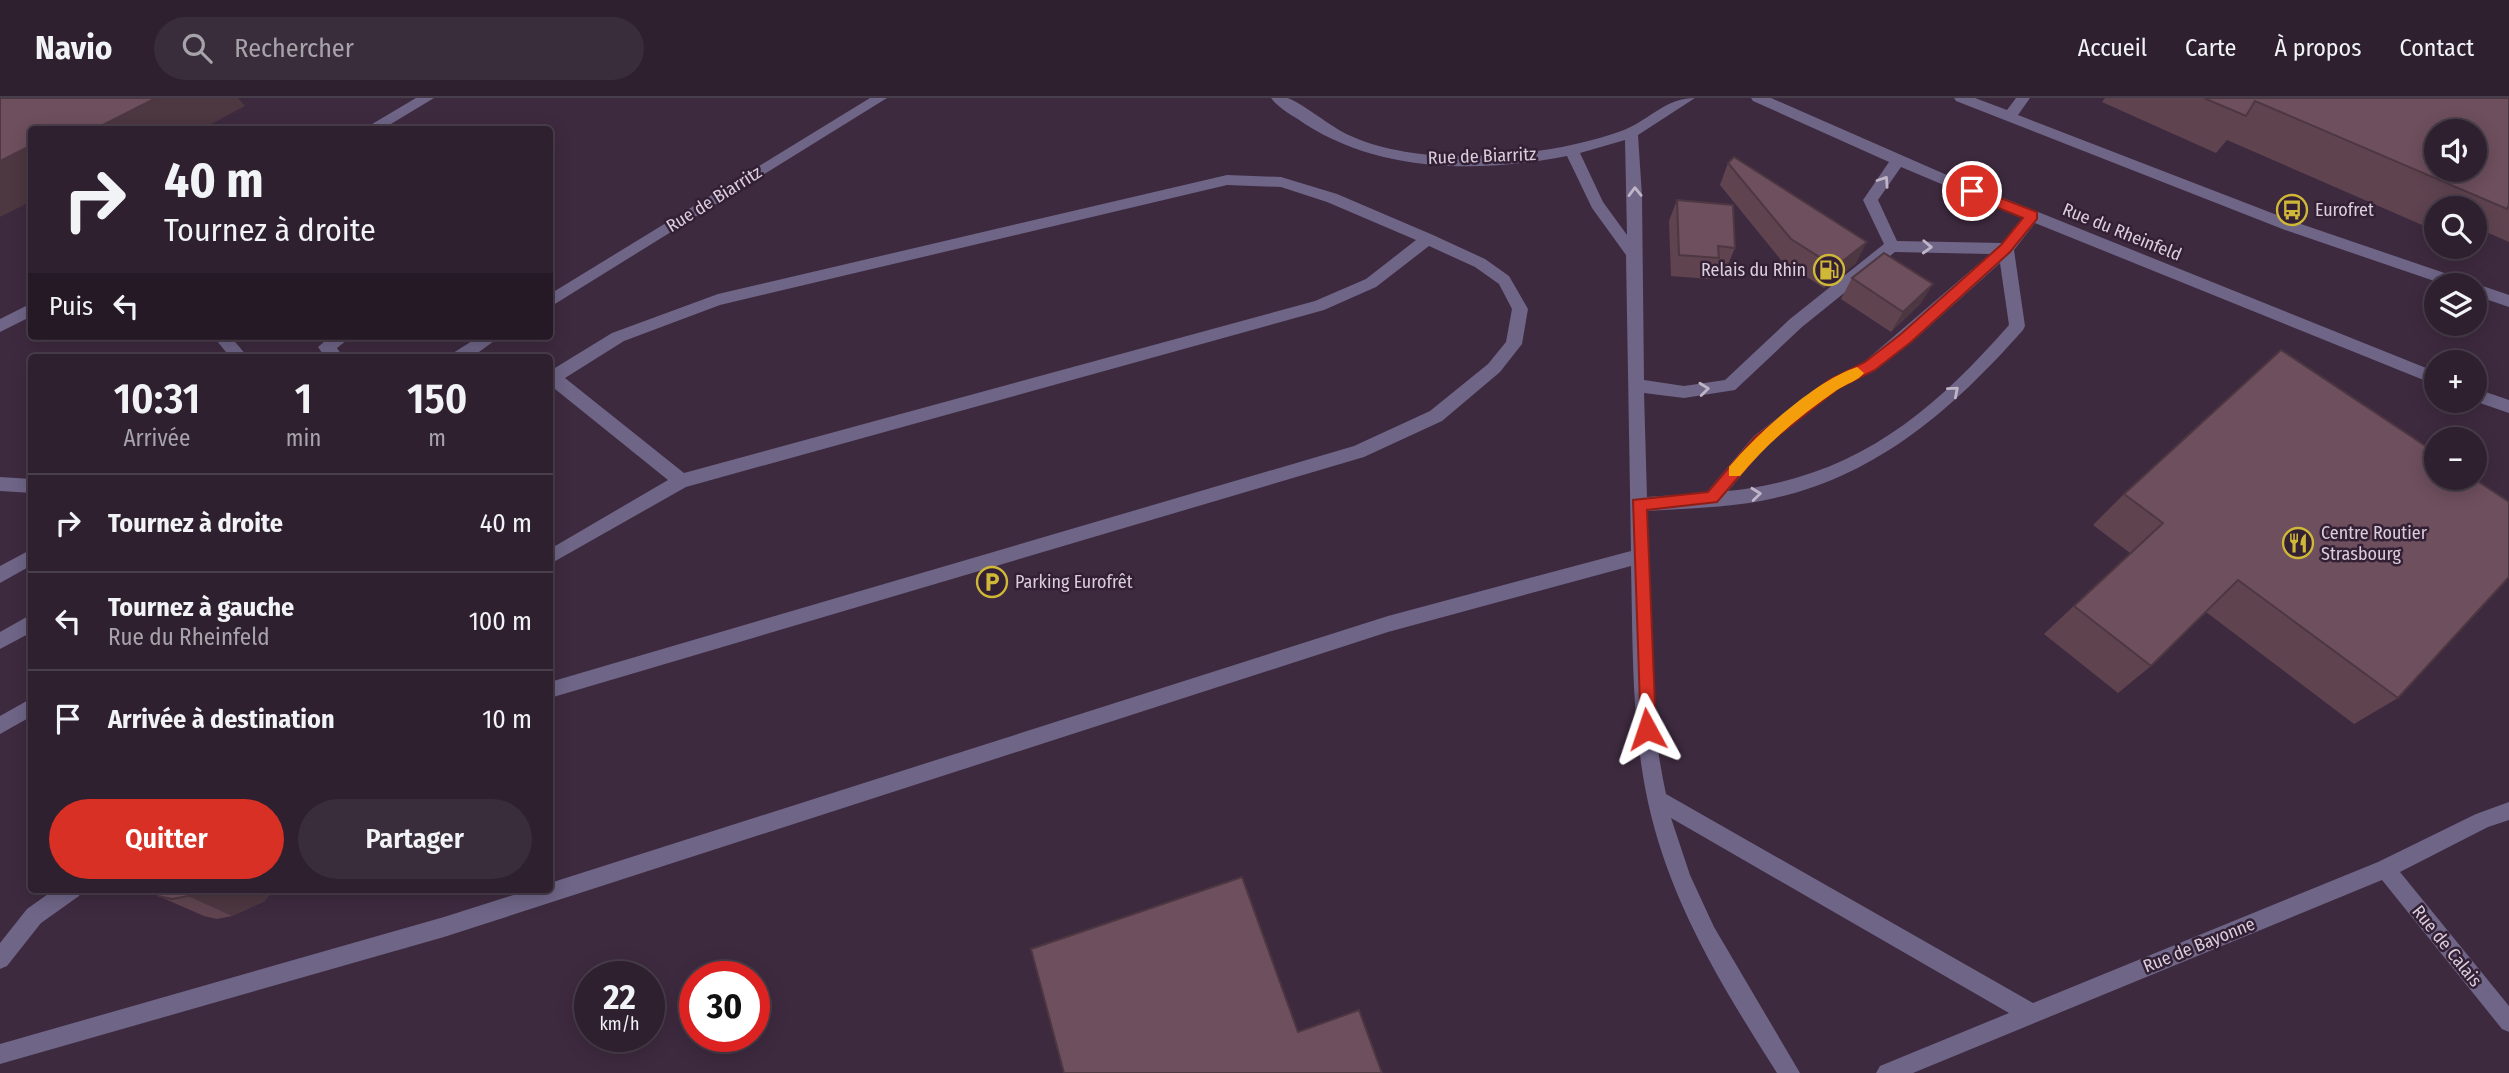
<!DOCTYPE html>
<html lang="fr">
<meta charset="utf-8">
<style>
body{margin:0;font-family:"Fira Sans Condensed",sans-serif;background:#3a2d3b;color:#f1f3f6;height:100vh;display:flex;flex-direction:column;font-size:26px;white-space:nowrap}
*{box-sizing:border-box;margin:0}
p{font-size:23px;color:#a7a3aa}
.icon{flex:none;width:38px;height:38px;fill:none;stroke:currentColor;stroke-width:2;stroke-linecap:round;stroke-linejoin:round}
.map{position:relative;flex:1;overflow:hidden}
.details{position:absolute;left:28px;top:256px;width:525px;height:539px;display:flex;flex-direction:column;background:#2e202f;border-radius:7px;box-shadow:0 4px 18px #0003,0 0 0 2px #493e4b}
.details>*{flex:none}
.banner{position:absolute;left:28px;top:28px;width:525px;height:214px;border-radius:7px;box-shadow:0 4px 18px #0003,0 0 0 2px #493e4b;background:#2e202f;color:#f1f3f6;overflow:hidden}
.tools{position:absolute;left:2424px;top:21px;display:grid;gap:14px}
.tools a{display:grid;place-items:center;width:63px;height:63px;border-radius:50%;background:#2e202f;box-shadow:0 4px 18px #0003,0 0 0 2px #493e4b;font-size:35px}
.speed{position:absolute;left:574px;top:863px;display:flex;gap:14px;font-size:35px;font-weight:700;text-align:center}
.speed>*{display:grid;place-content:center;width:91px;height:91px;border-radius:50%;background:#2e202f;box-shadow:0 4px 18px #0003,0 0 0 2px #493e4b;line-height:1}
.speed small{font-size:18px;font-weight:400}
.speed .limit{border:10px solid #d22;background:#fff;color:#111}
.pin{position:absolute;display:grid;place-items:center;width:60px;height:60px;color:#fff;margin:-30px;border:4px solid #fff;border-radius:50%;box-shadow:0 2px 7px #0007}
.me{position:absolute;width:77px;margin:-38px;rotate:355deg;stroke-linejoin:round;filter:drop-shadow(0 0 5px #0008)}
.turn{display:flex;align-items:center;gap:24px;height:147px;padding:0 21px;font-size:32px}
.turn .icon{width:91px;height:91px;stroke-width:2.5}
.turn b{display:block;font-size:49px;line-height:60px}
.then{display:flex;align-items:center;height:66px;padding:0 21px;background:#0003;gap:14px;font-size:26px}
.eta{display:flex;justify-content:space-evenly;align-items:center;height:119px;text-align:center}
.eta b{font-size:42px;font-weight:600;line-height:49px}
.cta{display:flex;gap:14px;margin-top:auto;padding:14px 21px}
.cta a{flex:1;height:80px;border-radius:42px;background:#d93025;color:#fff;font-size:28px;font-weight:600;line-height:80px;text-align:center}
.cta a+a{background:#3a2d3b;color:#f1f3f6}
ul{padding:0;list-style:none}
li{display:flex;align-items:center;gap:21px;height:98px;padding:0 21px;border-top:2px solid #493e4b}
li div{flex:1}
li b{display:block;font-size:26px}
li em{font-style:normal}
header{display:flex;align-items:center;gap:42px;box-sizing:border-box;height:98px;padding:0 35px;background:#2e202f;border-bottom:2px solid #493e4b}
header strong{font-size:33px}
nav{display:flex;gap:38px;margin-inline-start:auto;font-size:24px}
.search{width:490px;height:63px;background:#3a2d3b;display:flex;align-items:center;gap:18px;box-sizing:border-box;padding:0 24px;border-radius:38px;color:#a7a3aa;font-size:26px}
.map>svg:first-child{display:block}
</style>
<header>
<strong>Navio</strong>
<div class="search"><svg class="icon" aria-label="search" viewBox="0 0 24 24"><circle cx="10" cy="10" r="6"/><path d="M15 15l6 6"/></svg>Rechercher</div>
<nav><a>Accueil</a><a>Carte</a><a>À propos</a><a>Contact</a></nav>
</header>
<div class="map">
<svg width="2509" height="975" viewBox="0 0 2509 975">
<rect width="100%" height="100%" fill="#3e2a3f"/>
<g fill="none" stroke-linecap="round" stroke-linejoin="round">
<!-- minor -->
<path fill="#6f6587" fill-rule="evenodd" d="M416,0h18l-53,32h-19z
M870,0h17l-337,209v-13z
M1271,0c5,0 12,0 16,0 13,3 46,31 64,38 33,15 74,20 110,20 55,0 111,-7 163,-26 27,-11 41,-32 71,-32l-57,37 4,61 2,184 40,6 41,-6 65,-61 94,-75 -21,-44 26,-38 -136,-61 -2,-3h20l185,81 480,193v13l-401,-162 -21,27 11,76 -2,4c-69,78 -145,145 -248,168 -42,10 -86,10 -128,13 3,94 -1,192 19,283l367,209 345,-141 98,-48 33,-12v18l-21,7 -88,45 109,134v26l-7,-3 -120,-149 -469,193h-37l4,-7 129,-53 -338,-195 19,57 24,52 86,146h-23c-51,-80 -103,-164 -126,-258 -20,-81 -18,-166 -20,-249l-243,66 -944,305 -444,127v-20l444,-127 88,-28h18v-6l838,-267 243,-65 -5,-296 -34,-47 -25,-52c-86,17 -186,17 -262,-32 -11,-8 -26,-15 -34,-26zM1625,42l2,95 -24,-33 -23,-49zM1901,69l121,51 -20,25 -105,-2 -19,-41zM1895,154l95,2 -126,108 -36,18 -74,56 -48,57 -59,4 -3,-104 40,5 51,-8 67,-63zM2000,165l9,62c-80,91 -156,153 -281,166l38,-45 74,-58 36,-18 36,-28z
M1954,0h21l32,12 9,-12h14l-12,17 277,107 173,59 2,3 4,-1 35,12v12l-35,-12v-10h-28l-161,-55 -329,-129z
M1227,77l54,2 56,17 96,41 52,24 24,17 19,33 -6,35 -22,28 -58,49 -78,36 -814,241v-16l804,-236 76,-35 58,-47 18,-22 6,-33 -13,-25 -24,-17 -46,-21 -53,41 -52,23 -638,177 -136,77v-15l118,-69 -118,-95v-14l62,-38 106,-39zM1227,87l54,2 46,15 89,38 -50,39 -51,22 -631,172 -119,-95 59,-37 96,-36z
M32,205v13l-32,16v-13z
M213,238h17l18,21h-18z
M331,238h21l-15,12 6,9h-18l-7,-10z
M480,238h21l-29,21h-21l2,-4z
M2474,290l35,12v13l-35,-12z
M0,379l32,2v14l-32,-2z
M32,451v16l-32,18v-17z
M32,516v18l-32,17v-17z
M32,600v18l-32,18v-18z
M55,791h27l-3,7 -38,27 -34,43 -7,3v-26l27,-34z"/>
</g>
<!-- wall -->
<path fill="#5f4450" d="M2105,0h404v144l-25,-11 -10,9v-32h-38v23l-209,-91 -11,13 -114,-51z
M1728,65l128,100 -32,25 -43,-28 -61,-75z
M1677,102l58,48 -9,21 -11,-1 -5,11 -39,-3 -2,-55z
M1852,180l81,6 -13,20 -29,28 -50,-33z
M2124,396l274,204 -44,26 -148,-112 -55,54 -33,27 -74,-59 86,-81 -37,-28z
M153,791l112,12 -33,15 -15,3 -13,-3 -46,-20z"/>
<!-- shaded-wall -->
<path fill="#4d3741" d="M156,0h82l7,8 -45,24h-107z
M32,47v56l-32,16v-56z
M1867,144l-11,21 -32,25 11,-21z
M1933,186l-13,20 -29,28 12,-20z
M204,791h71l-10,12 -33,15 -44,-20z"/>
<!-- building -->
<path fill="#6e4f5d" stroke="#4d3741" stroke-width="2" fill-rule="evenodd" d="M0,0h156l-63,32h-61v15l-32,16z
M2204,0h305v107l-2,4 -252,-108 -9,15zM2436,33h38v39h-38z
M1734,59l133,85 -32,25 -44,-28 -63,-76z
M1677,102l56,5 2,43 -17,-2 1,12 -40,-3z
M1884,155l49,31 -30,28 -51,-34z
M2281,252l155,103v25h37l36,24v75l-111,121 -160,-118 -87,86 -77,-60 89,-83 -39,-29z
M1242,779l56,155 61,-22 23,63h-318l-33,-124z
M153,791h51l-16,7 -16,3 -14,-3z"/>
<!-- one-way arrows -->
<defs><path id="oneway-chevron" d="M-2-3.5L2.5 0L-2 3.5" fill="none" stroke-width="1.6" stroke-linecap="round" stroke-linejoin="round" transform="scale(1.75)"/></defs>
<g stroke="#c0b4c7">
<use href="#oneway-chevron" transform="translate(1884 83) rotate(-56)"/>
<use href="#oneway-chevron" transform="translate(1635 94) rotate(-91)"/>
<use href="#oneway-chevron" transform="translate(1927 149) rotate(2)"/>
<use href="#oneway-chevron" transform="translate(1704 291) rotate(-6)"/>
<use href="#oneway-chevron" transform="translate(1954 293) rotate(-41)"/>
<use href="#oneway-chevron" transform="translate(1756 396) rotate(-6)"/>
</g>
<!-- route -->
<path fill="#d93025" stroke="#8d1f18" stroke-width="2" d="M1972,89l65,25v7l-27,33 -99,90 -36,28 -36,18 -74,58 -48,56 -70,8 9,219 -3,5h-12l-8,-234 75,-8 47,-55 74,-57 36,-18 36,-28 100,-89 22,-27 -56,-23v-7z"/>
<!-- slow -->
<path fill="#f59e0b" d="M1857,269l7,6c-6,8 -18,11 -27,17 -36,25 -69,52 -97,86h-11v-9c29,-34 86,-86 128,-100z"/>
<!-- icons -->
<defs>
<g id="bus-ring" transform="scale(1.575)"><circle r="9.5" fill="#332035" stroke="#cfb837" stroke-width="1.5"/><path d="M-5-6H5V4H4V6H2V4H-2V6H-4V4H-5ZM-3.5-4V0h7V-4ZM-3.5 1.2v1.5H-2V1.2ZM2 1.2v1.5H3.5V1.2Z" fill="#cfb837"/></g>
<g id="fuel-ring" transform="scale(1.575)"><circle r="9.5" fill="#332035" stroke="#cfb837" stroke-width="1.5"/><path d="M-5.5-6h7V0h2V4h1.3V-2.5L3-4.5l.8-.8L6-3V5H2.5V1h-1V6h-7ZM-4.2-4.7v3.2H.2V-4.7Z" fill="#cfb837"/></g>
<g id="restaurant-ring" transform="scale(1.575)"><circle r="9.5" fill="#332035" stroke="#cfb837" stroke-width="1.5"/><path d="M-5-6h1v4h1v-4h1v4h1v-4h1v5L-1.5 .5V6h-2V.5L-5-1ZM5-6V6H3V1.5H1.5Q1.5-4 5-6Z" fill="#cfb837"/></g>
<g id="parking-ring" transform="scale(1.575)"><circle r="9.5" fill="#332035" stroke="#cfb837" stroke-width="1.5"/><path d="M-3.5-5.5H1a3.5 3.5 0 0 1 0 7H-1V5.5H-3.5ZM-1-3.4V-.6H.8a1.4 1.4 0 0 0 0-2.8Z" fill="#cfb837"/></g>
</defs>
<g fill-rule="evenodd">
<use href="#bus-ring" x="2292" y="112"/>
<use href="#fuel-ring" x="1829" y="172"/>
<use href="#restaurant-ring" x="2298" y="445"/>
<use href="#parking-ring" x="992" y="484"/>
</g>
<g text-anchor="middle" stroke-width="5" stroke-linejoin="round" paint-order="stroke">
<!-- street labels -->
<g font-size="18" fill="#dbcedc" stroke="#332035">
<text transform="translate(1482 58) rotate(-2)" y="6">Rue de Biarritz</text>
<text transform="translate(714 101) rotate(-32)" y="6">Rue de Biarritz</text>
<text transform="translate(2122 134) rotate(22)" y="6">Rue du Rheinfeld</text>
<text transform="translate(2199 847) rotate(-22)" y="6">Rue de Bayonne</text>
<text transform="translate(2447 848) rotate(51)" y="6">Rue de Calais</text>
</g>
<!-- poi labels -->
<g font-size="18" fill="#dbcedc" stroke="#332035" text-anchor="start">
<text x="2315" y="118">Eurofret</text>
<text x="1806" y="178" text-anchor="end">Relais du Rhin</text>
<text x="2321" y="441">Centre Routier<tspan x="2321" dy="21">Strasbourg</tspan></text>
<text x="1015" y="490">Parking Eurofrêt</text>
</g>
</g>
</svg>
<div class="tools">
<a><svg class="icon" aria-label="sound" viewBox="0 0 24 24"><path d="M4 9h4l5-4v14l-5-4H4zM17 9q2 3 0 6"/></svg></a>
<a><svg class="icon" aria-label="search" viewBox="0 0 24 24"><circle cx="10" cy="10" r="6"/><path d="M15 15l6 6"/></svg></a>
<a><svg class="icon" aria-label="layers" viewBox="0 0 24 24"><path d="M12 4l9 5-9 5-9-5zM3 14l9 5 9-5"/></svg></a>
<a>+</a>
<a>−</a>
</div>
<div class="speed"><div>22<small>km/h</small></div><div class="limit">30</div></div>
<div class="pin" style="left:1972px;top:93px;background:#d93025"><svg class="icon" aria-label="arrive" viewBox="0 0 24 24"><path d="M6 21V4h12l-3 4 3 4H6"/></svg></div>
<svg class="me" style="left:1647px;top:631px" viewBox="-20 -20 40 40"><path d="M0-17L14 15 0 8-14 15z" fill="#d93025" stroke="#fff" stroke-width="4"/></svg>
<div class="banner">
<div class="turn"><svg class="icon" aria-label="right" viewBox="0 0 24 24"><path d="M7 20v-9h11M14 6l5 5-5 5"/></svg><div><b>40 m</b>Tournez à droite</div></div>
<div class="then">Puis<svg class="icon" aria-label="left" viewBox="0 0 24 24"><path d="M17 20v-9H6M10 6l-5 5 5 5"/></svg></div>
</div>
<section class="details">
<div class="eta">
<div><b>10:31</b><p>Arrivée</p></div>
<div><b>1</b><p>min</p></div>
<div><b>150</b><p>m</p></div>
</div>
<ul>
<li><svg class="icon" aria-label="right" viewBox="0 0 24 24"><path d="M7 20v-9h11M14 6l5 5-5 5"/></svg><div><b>Tournez à droite</b></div><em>40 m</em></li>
<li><svg class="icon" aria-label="left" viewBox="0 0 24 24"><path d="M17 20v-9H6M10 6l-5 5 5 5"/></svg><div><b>Tournez à gauche</b><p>Rue du Rheinfeld</p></div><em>100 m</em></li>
<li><svg class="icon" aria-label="arrive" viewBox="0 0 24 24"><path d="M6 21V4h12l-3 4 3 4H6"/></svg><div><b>Arrivée à destination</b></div><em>10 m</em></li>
</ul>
<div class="cta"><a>Quitter</a><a>Partager</a></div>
</section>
</div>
